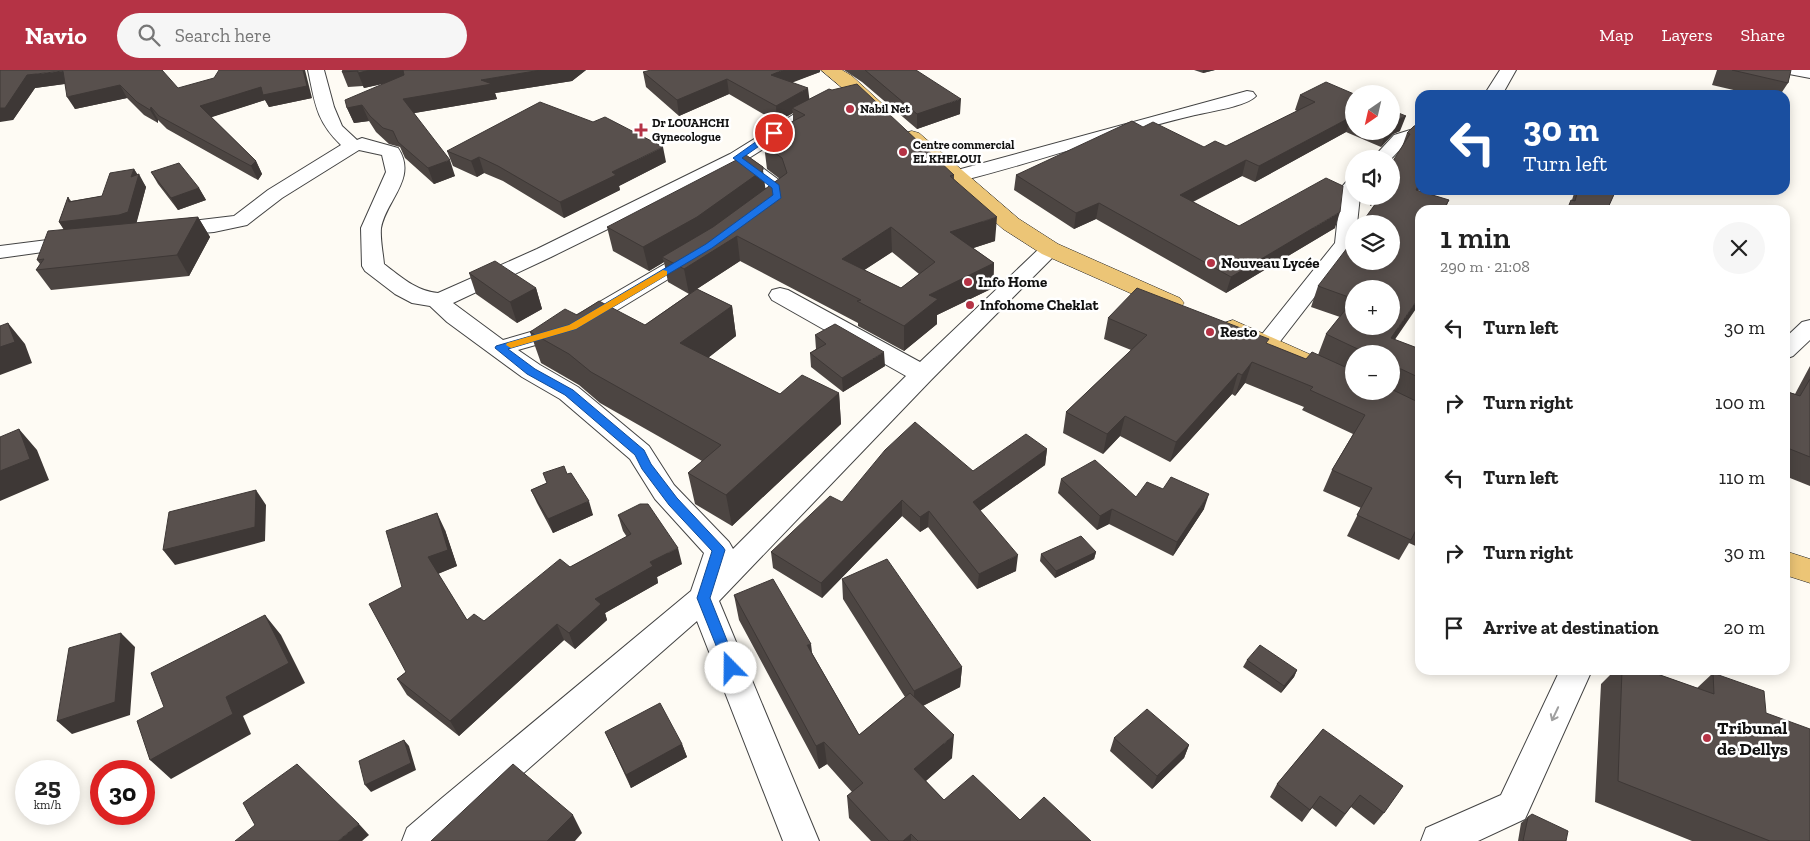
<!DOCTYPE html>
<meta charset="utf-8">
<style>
body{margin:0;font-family:"Zilla Slab",serif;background:#f6f6f6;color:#222;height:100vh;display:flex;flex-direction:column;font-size:19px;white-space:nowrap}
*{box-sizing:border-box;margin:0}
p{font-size:16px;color:#767676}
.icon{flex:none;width:28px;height:28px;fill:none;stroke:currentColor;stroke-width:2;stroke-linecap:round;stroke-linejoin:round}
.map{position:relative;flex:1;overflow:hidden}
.details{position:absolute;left:1415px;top:135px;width:375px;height:470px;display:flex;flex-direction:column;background:#fff;border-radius:15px;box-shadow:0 2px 12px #0003}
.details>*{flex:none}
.banner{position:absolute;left:1415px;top:20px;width:375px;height:105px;border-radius:15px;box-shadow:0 2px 12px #0003;background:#1a4fa0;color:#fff;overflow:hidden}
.needle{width:32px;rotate:214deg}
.tools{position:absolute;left:1345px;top:15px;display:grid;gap:10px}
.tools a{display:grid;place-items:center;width:55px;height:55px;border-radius:50%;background:#fff;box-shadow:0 2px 12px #0003;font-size:25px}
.speed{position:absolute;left:15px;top:690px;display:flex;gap:10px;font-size:25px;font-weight:700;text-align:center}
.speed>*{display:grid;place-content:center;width:65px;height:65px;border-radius:50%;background:#fff;box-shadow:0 2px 12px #0003;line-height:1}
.speed small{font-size:12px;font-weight:400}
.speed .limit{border:8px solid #d22;background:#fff;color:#111}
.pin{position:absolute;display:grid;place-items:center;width:42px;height:42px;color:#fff;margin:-21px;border:2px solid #fff;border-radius:50%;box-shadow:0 1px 5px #0007}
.me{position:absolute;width:55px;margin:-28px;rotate:338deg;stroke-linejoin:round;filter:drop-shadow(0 0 4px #0008)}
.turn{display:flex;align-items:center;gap:18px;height:105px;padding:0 25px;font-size:22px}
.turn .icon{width:65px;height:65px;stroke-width:2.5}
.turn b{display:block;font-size:35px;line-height:42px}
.round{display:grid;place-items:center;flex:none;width:52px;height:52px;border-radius:26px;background:#f6f6f6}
.overview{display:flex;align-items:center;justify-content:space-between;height:85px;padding:0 25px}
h1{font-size:30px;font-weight:600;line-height:38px}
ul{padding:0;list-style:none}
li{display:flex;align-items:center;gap:15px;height:75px;padding:0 25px}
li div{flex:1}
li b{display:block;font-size:19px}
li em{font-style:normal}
header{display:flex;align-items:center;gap:30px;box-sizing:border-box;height:70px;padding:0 25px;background:#b53345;color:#fff}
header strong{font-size:24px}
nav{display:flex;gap:28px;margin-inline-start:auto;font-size:18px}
.search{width:350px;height:45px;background:#f6f6f6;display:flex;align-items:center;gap:12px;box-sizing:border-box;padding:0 18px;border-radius:28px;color:#767676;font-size:19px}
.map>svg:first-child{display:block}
</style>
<header>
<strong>Navio</strong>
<div class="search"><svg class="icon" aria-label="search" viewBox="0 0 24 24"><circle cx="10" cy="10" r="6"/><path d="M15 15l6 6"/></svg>Search here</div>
<nav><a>Map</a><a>Layers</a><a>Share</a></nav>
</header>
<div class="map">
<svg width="1810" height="771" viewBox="0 0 1810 771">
<rect width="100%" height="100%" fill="#fefbf4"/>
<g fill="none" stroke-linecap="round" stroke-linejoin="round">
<!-- street casing -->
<g stroke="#434343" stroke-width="2">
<path id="street" d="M308,0h16l10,37 8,19 15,14 5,-2 36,10c20,30 -12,52 -17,80 -1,11 2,25 3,36 17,13 32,27 54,29l99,-44 193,-95 66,-41 6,-1 6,1 3,4 -3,4 -59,37 34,25 5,13c-8,11 -21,21 -34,17l-3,-4 17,-15 -1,-5 -31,-23 -185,91 -98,46 50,37 62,-18 124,-72 7,-2 7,2 4,4 -4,4 -122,74 -63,18 22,15 38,22 71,59 25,39 55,57 4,7 173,-173 -134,-76 -3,-5 3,-5 8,-2 8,2 132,72 123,-117 7,-2 7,2 4,4 -130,131 -212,221 100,240h-36l-86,-220 -251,220h-44l5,-13 35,-30 249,-207 13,-38 -49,-54 -25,-40 -70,-60 -38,-22 -75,-55 -17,-16 -18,-3 -17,-9 -30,-23 -3,-5 -1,-38 25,-56 -4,-17 -23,-5 -77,48 -35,27 -33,7 -47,4 -7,-2 -3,-4 3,-4 7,-2 67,-8 34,-26 73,-45c-25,-24 -26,-42 -33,-75z
M1500,0h16l-14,25h-18z
M1787,0h23v8l-21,-4z
M1247,21l6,1 3,4c-8,10 -48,16 -61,19 -80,19 -158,47 -238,67l-7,-2 -3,-4 3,-4z
M1420,57v11l-14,5 -15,16h-19l22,-24z
M1354,109v17h6l-3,28h-3v22l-79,102 -8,3 -8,-3 -4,-5 80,-100 6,-55 6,-7z
M79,166l7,2 3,4 -3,4 -86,12v-12z
M1810,250v20l-17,16 -8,3v-21l17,-16z
M1560,600h32l-67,149 -47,22h-57l5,-13 75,-33z"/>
</g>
<!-- primary casing -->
<g stroke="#212121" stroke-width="1">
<path id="primary" d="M821,0h21l10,6 36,33 -2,4 -7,2 -7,-2z
M912,61l7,2 100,86 39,25 122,54 4,5 -4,5 -8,2 -8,-2 -122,-54 -39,-25 -98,-88 -3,-4 3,-4z
M1233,250l121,54v17h5l-5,2 -9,-3 -121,-57 -3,-5 3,-5z
M1785,481l25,8v24l-25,-8z"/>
</g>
<!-- street -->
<use href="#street" fill="#fff" fill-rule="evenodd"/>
<!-- primary -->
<use href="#primary" fill="#ecc576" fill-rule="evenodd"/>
</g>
<!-- wall -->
<path fill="#4c4542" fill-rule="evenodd" d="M0,0l178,18 134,10 -43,9 -4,-7 -54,17 45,44 6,13 -4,6 -91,-51 -9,-9v3l-14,-8 -17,-17 -52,11 -10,-25 -30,4 -22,32z
M343,0h243l-14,11 -77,12 2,6 -83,14 41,63 -21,8 -29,-26 -5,-11 -11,-3 -13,-12 -7,-11 -15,2 -7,-15 38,-25 -21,5 -1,-2 -15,1 -6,-15z
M844,0h72l44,44 -43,15 -55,-47z
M1194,0h21l-12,3z
M1717,0h74l-3,13 -8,12h-25l-43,-10z
M643,2h177l-28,10 17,17 145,76v4l41,62 -22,7 21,15 -1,25 -56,27v9l-33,27 -46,-25v-3l-118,-62 -43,28 35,17 4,30 -28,22 72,36 59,-1 2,31 -109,102 -37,-22 -7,-31 14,-12 -102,-58 -21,-18 -38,-22 -11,-31 47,-17 68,10 44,-31 -21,-12 -4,-20 -15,9 -36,-20 -6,-24 158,-38 15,-10 -13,-10 -3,-24 7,-3 -1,-9 23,-12v-8l-16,9 -48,-28 -50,22 -33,-29zM892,182l27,22 -18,14 -37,-18z
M1354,24v37h46l-7,3 -12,13 -35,-15 -91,50 -13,-6 -49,26 46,24 96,2 -109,65 -130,-74 -22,10 -60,-39 2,-15 127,-48 61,20 22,-1 71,-35 -2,-1 5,-15z
M1420,54v63l-2,4 31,9 -4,10h-25l-25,130 25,9v199l-11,-5 -10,17 -52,-24 14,-28 -38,-17 9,-21 21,-36 -51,-24 2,-3 -59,-24 -10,13 -3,-2 -62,68 -50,-26 -17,18 -40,-21 3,-21 65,-62 -27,-11 4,-21 159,26 39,15 12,-4 8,-21 14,-17 -29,-10 7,-21 73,-62h-29l14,-21 -6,3 32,-59 5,-14zM1354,284h37v37h-37z
M447,81l219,11 -47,24 1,4 -56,28 -61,-37 -19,-8 -7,4 -24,-11z
M134,99l12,18 -10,36 62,-6 12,20 -21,39 -138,14 -15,-20 4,-6 -3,-4 27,-30 -5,-8 9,-25 3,4 31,-5z
M151,102l48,16 7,12 -28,10 -20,-26z
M1575,120h41l-9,20h-41l6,-10z
M469,203l67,15 6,21 -25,14 -41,-29z
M815,265l70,31 -42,26 -32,-25 -1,-14 6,-4z
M1810,296v120l-25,-10v-85l10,3z
M1047,379l-2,16 -65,46 36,60 -39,18 -49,-62 -8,5 -18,-16 -80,82 -49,-30 -2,-16 71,-50 131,-31z
M567,404l26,41 -40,18 -16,-30 -6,-13z
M1061,409l75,18 68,12 -31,47 -64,-32 -12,6 -39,-37z
M618,445l64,49 -25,13 1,6 -53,30 2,7 -32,29 -11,-9 -105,96 -52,-41 -10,-16 9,-7 -4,-85 43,-57 12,36 -19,8 29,46 17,1 86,-54 57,-30 -4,-6z
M1096,482l-2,7 -39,19 -15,-17 1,-7z
M842,509l120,88 -2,20 -37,19 29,52 -26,23 18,19 76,20 71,21h-220l-22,-23 -2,-22 5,-4 -25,-28 -8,5 -80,-149 -5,-25 78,58 47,82 46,-38 -62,-98z
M1247,590l50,10 -3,7 -13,16 -38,-26z
M1615,600h31l51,18 16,-15 53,40 44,128h-118l-97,-39 6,-118z
M1323,659l61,84 -10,12 -23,-18 -15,20 -24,-19 -10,14 -32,-25 7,-13z
M605,662l77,12 5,13 -56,31z
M1114,668l75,7 -5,13 -32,31 -42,-38z
M1528,747l38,24h-48l3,-18z"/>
<!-- shaded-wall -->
<path fill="#3e3836" d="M303,0h2l7,28 -43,9 -4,-7 -59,19 -6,-13z
M370,0h33l3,9 -42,9 -6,-15z
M541,0h45l-14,11 -77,12 2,6 -88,15 -6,-15 78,-19z
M783,0h37v2l-47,18 -2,-15z
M1203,0h12l-12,3z
M63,1l8,12 -36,5 -22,32 -13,2v-14l27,-33z
M727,9l2,15 -50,22 -2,-16z
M120,15l7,13 -52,11 -8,-12z
M808,18l2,16 -18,4 1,5 -16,9 -1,-16z
M961,29l-1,15 -43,15v-15z
M362,35l7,16 -15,2 -7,-15z
M151,37l7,13v3l-8,-13z
M1406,46l-6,15 -7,3 -12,13 5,-16h5v-5l7,-7z
M1351,47l-5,15 -91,50 4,-16z
M663,77l3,15 -47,24 1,4 -56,28 -4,-16 52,-30z
M479,87l5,16 -7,4 -6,-16z
M450,90l5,16 -21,8 -6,-16z
M1246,90l-4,16 -66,34 4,-15z
M256,91l6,13 -4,6 -7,-14z
M134,99l4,7 1,-2 7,13 -10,38 -68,10 -9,-13 60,-7z
M763,100l3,23 -65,47 -39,17 2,5 -15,9 -6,-24z
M1420,112v5l-12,22 8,-19z
M199,118l7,12 -28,10 -7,-12z
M1374,126h13l-17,10z
M1099,133l-3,16 -22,10 2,-16z
M1340,142l-5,16 -109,65 5,-16z
M198,147l12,20 -21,39 -12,-21z
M997,147l-2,24 -46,15 1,-24z
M891,157l1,25 -49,32 -1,-25z
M737,166l3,25 -51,33 -5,-25z
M994,193l-1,25 -56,27v9l-33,27v-25l25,-31z
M536,218l6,21 -25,14 -7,-21z
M1420,226v7l-35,51 6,-16z
M732,236l4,30 -49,38 -7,-31z
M8,253l17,21 7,19 -32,12v-28z
M884,282l1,14 -42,26 -1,-14z
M1252,292l-7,21 -10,13 7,-21z
M1238,303l-6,21 -62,68 6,-20z
M839,323l2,31 -109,102 -6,-31z
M1125,346l-5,20 -17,18 4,-20z
M19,359l18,21 12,30 -49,21v-30z
M1047,379l-2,16 -74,52 2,-15z
M256,420l10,15 -1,36 -90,24 -12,-15z
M1209,424l-5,15 -31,47 4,-14z
M902,430v16l-80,82 -1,-15z
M589,431l4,14 -40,18 -5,-14z
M1112,439l-3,15 -12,6 3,-14z
M929,441l-1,16 -8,5v-15z
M437,443l8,17 12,36 -20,8 -9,-17z
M678,478l4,16 -25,13 1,6 -53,30 2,7 -32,29 -6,-16 26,-34 55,-37z
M1096,482l-2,7 -39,19 1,-7z
M1018,485l-2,16 -39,18 2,-15z
M265,545l16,20 24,48 -62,33 8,18 -80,45 -21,-19 76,-63z
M557,554l7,16 -105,96 -9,-15z
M121,563l14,14 -5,68 -58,19 -15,-13z
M811,574l3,24 -7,-23z
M962,597l-2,20 -46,23v-19z
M1297,600l-3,7 -13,16 3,-7z
M954,665l-2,23 -38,33v-22z
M404,670l5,6 7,24 -45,22 -6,-7z
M824,672l3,22 -8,5 -3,-23z
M682,674l5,13 -56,31 -5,-13z
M1189,675l-5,13 -32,31 5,-13z
M573,745l9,18 -7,8h-28z
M359,754l10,11 -7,6h-24z
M911,764v7h-8z"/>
<!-- building -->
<path fill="#58504d" stroke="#3e3836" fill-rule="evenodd" d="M0,0h162l16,18 36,-10 5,-8h84l4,16 -44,9 -2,-8 -61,19 56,55 -5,5 -92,-50 -8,-9 -1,3 -13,-8 -17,-17 -53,12 -4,-26 -36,4 -22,33h-5z
M343,0h27l-12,3v-2l-16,1z
M403,0h138l-60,10 11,4 -89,15 47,61 -22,8 -30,-26 -5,-11 -10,-3 -13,-12 -8,-11 -15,3 -2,-8 59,-25z
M651,0h132l-12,5 37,13 -32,18 -49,-27 -50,21 -34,-28z
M865,0h51l45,29 -44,15z
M1732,0h59l-3,13z
M1326,12l28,12v24l-3,-1 -92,49 -13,-6 -66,35 59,31 87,-48 17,8 -3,26 -109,65 -132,-74 -23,10 -60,-38 116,-54 11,6 10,-5 51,25 11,-6 11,5 89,-44 -15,-7z
M857,14l97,91 -4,1 47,41 -47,15 44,31 -65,32 9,4 -34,27 -47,-25 4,-1 -124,-64 -53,33 -22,-12 51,-30 74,-54 -5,-15 -18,-13 15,-8 -9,-4 35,-18 -13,-7 37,-19 3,1zM891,157l44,35 -34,26 -59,-29z
M540,32l53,20 12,-5 58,30 -51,25 4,3 -56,27 -62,-36 -19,-9 -8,4 -24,-10z
M1391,40l15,6 -8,3 -7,7z
M1420,54v58l-4,8 33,10 -6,10h-23v86l-29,42 29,11v29l-19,-9h-10v-15h-27v-2l-38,-18 28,-35v27h37v-37h-37v10l-36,-13 36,-47v22h37v-37h-28v-3l18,-25h10v-15l3,-4 -3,2v-15l19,-30 -3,-1 7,-7z
M746,85l17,12v3l-66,47 -54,30 -36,-20z
M179,93l20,25 -28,10 -20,-26z
M134,99l-3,8 8,-3 -11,38 -9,3 -60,7 9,-25 1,5 33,-6 8,-23z
M1578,120h38l-9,20h-40l4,-10 4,1z
M198,147l-21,38 -141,15 8,-11 -7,1 11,-29z
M495,191l41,27 -26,14 -41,-29z
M1137,218l132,51 -3,4 40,16 6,-7 42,19v20h37v-2l29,14v119l-9,18 -54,-25 15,-27 -40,-18 33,-55 -55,-25 3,-3 -61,-25 -10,13 -4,-2 -62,69 -51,-26 -18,18 -41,-22 81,-77 -39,-17z
M697,219l35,17 -52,37 100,51 22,-19 37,18 -113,102 -38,-22 33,-28 -130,-73 -22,-18 -39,-22 35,-23 12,6 22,-14 46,24z
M8,253l7,19 -15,5v-21z
M835,254l49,28 -42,26 -32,-25 16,-9 -11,-9z
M1810,309v78l-25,-10v-56l15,5z
M915,352l58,49 53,-37 21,15 -74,53 45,53 -39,19 -50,-63 -9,6 -18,-17 -81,83 -50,-31 59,-56 12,6 43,-52z
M19,359l11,30 -30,12v-34z
M1095,390l41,37 11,-15 16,7 8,-12 38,17 -32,48 -65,-33 -12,7 -39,-37z
M564,396l3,8 4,-1 18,28 -41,18 -17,-29 16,-7 -4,-10z
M256,420l-1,37 -92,23 6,-38z
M640,434h8l30,44 -28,14 3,4 -58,33 6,5 -32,29 -12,-9 -107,97 -53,-42 9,-7 -37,-68 33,-17 -16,-56 51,-18 11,37 -20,7 39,63 7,-6 10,7 76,-62 10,8 61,-33 -13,-19z
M1081,466l15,16 -40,19 -15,-17z
M887,489l75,108 -48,24 -72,-112z
M773,509l38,65 -4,1 52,90 51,-42 44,42 -40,34 30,31 29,-25 47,45 24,-23 47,44h-173l-7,-7 -8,7h-14l-42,-45 16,-13 -39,-41 -8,4 -82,-151z
M265,545l24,48 -63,34 7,17 -83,46 -13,-39 27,-14 -13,-34z
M121,563l-6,69 -58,19 12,-73z
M1260,575l37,25 -13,16 -37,-26z
M1622,600h24l68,24 -1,-21 51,18 2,22 44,16v112h-40l-152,-60z
M660,633l22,41 -56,31 -21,-43z
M1147,639l42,36 -32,31 -43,-38z
M1323,659l80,57 -19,27 -24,-18 -15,19 -25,-18 -10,14 -33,-26z
M404,670l7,23 -46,22 -6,-24z
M297,694l62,60 -21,17h-103l20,-16 -12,-22z
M513,694l60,51 -26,26h-116z
M1532,744l36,17 -2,10h-43l5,-24z"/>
<!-- one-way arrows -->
<defs><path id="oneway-shaft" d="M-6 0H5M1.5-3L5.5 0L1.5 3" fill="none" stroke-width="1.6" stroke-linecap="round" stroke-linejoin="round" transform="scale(1.25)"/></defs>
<use stroke="#9f9f9f" href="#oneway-shaft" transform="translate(1555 644) rotate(115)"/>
<!-- route -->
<path fill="#1a73e8" stroke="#114b97" d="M771,61l7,2 -36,25 37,27 2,13 -69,50 -136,81 -68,20 27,20 38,21 71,60 7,14 26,34 46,49 2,3 -15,48 28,70 -2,4 -5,2 -4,-2 -2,-4 -28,-70 15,-47 -43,-46 -27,-36 -7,-14 -70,-60 -38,-21 -32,-26 1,-2 73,-21 137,-81 67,-49 -1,-7 -39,-30z"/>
<!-- slow -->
<path fill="#f59e0b" d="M663,200l4,1v4l-91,54 -65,19 -5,-3 1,-2 62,-18z"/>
<!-- markers -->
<g fill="#b53345" stroke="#fff" stroke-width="2">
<circle cx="850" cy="39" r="5"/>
<path d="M638.5 52.5h5v5h5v5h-5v5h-5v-5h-5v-5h5z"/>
<circle cx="903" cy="82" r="5"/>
<circle cx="1211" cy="193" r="5"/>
<circle cx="968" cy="212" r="5"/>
<circle cx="970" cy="235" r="5"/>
<circle cx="1210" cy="262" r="5"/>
<circle cx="1707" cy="668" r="5"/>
</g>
<g text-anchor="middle" stroke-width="5" stroke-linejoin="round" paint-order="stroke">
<!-- far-poi labels -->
<g font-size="12" font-weight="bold" fill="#101010" stroke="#fff" text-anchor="start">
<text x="860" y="43">Nabil Net</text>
<text x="652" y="57">Dr LOUAHCHI<tspan x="652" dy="14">Gynecologue</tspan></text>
<text x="913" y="79">Centre commercial<tspan x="913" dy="14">EL KHELOUI</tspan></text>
</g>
<!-- poi labels -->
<g font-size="15" font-weight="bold" fill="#101010" stroke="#fff" text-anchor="start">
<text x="1221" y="198">Nouveau Lycée</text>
<text x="978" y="217">Info Home</text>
<text x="980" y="240">Infohome Cheklat</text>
<text x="1220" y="267">Resto</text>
</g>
<!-- near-poi labels -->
<g font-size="18" font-weight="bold" fill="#101010" stroke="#fff" text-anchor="start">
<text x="1717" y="664">Tribunal<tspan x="1717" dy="21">de Dellys</tspan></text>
</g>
</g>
</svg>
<div class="tools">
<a><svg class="needle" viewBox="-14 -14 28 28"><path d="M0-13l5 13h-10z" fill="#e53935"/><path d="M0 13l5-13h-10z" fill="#767676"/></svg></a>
<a><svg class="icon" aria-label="sound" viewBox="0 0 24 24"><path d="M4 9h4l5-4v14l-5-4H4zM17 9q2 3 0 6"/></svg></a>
<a><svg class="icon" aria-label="layers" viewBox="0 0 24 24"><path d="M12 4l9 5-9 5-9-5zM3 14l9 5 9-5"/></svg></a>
<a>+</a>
<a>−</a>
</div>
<div class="speed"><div>25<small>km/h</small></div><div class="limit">30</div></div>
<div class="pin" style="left:774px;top:63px;background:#d93025"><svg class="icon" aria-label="arrive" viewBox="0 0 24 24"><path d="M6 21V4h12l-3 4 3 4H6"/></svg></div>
<svg class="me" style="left:731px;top:598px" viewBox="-20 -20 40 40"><circle r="19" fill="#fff"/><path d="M0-13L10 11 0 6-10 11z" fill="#1a73e8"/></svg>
<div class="banner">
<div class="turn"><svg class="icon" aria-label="left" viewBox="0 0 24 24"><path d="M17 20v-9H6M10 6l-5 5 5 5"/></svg><div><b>30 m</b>Turn left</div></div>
</div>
<section class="details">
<div class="overview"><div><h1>1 min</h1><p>290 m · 21:08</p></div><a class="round"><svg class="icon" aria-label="close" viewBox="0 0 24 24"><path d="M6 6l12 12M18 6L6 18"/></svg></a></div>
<ul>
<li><svg class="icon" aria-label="left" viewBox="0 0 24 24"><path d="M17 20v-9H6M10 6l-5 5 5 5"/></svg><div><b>Turn left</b></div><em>30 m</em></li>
<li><svg class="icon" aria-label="right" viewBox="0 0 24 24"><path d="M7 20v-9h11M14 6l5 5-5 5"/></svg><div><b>Turn right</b></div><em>100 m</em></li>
<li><svg class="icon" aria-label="left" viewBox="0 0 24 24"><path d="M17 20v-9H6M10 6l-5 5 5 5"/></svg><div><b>Turn left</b></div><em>110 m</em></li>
<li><svg class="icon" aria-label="right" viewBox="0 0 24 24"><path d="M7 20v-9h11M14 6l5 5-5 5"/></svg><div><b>Turn right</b></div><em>30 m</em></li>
<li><svg class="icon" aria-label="arrive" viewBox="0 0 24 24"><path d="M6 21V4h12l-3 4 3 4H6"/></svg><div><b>Arrive at destination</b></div><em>20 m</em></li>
</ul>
</section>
</div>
